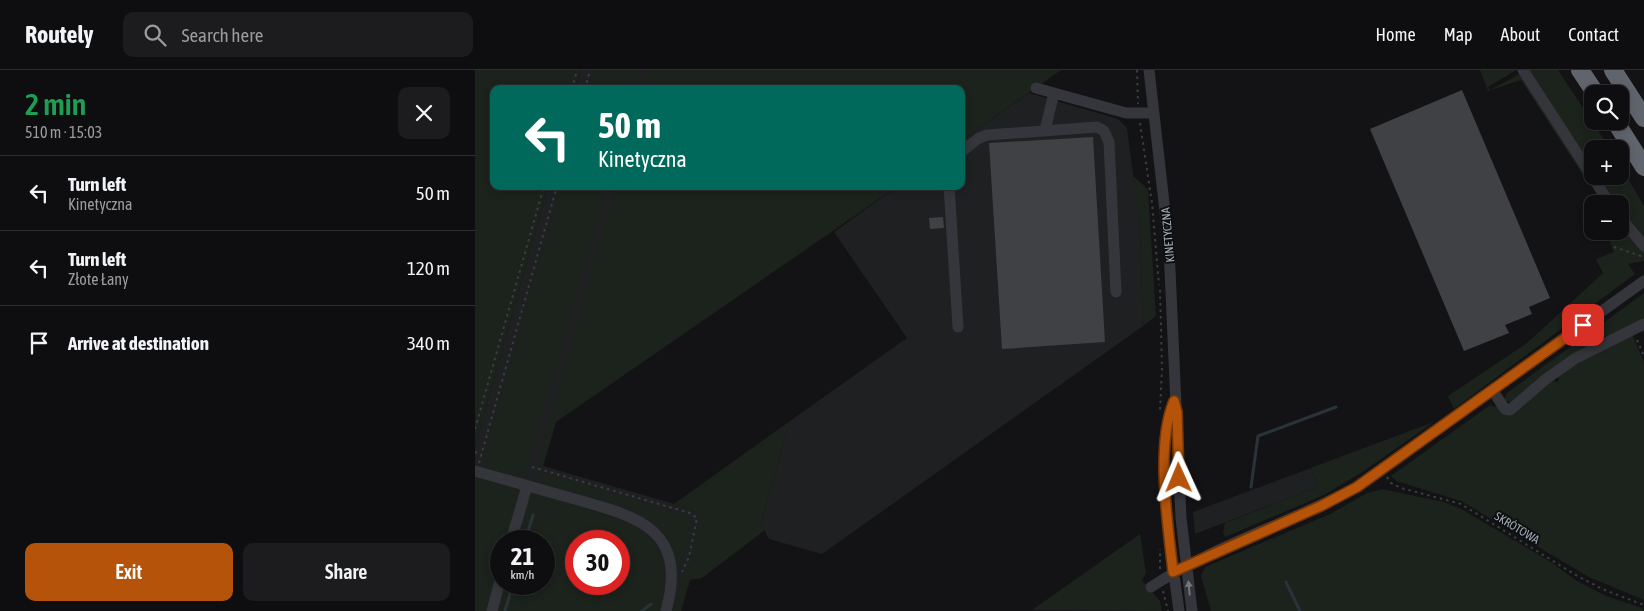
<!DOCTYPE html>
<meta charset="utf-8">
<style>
body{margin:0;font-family:"Asap Condensed",sans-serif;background:#1c1c1e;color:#f1f3f6;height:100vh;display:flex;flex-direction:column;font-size:19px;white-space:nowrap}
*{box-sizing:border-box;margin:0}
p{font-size:16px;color:#9b9c9f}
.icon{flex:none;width:28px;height:28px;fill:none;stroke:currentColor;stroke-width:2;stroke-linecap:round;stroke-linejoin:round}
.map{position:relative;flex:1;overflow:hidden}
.sheet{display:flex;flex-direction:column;background:#0e0e10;width:475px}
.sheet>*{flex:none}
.top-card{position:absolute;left:15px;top:15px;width:475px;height:105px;border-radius:10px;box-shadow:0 2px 8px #0003,0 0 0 1px #2e2e30;background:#00695c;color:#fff;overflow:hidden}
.buttons{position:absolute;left:1109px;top:15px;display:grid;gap:10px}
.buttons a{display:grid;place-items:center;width:45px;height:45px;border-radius:10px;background:#0e0e10;box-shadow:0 2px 8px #0003,0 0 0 1px #2e2e30;font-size:25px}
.speed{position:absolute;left:15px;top:460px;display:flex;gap:10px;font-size:25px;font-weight:700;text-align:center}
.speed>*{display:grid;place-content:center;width:65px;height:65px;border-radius:50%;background:#0e0e10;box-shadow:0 2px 8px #0003,0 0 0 1px #2e2e30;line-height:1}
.speed small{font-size:12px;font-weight:400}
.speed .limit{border:8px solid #d22;background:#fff;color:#111}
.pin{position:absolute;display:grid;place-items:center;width:42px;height:42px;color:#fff;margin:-21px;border-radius:10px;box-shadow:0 2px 8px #0006}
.me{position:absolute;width:55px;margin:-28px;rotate:359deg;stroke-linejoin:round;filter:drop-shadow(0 0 4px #0008)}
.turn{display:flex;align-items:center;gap:18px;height:105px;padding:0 25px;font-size:22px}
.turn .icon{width:65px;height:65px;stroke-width:2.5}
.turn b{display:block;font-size:35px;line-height:42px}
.round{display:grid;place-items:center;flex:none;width:52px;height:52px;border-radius:10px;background:#1c1c1e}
.head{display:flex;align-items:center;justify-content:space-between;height:85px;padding:0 25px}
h1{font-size:30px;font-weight:600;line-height:38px;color:#1e9e55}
.action{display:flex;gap:10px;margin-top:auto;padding:10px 25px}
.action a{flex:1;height:58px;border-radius:10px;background:#b45309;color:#fff;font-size:20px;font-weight:600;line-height:58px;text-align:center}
.action a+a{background:#1c1c1e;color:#f1f3f6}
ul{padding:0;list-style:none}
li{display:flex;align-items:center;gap:15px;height:75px;padding:0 25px;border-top:1px solid #2e2e30}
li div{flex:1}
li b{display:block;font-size:19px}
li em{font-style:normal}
header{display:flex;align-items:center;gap:30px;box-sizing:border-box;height:70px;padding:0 25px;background:#0e0e10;border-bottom:1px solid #2e2e30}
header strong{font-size:24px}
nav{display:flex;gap:28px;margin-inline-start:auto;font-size:18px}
.search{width:350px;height:45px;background:#1c1c1e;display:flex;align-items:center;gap:12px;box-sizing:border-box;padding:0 18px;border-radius:10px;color:#9b9c9f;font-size:19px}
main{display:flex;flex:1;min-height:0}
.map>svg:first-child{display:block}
</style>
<header>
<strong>Routely</strong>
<div class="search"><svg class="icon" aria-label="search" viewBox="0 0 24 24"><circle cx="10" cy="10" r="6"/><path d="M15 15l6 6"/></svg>Search here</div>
<nav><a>Home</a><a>Map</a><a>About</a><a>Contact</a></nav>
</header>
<main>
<section class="sheet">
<div class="head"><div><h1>2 min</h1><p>510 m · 15:03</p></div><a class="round"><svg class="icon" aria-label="close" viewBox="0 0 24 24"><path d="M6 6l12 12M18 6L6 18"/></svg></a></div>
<ul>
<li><svg class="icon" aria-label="left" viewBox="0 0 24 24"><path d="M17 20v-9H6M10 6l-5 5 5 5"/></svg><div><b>Turn left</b><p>Kinetyczna</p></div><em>50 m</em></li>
<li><svg class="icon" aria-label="left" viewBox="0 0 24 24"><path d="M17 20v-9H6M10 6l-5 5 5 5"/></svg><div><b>Turn left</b><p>Złote Łany</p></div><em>120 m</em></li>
<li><svg class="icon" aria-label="arrive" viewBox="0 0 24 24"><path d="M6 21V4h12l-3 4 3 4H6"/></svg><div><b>Arrive at destination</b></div><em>340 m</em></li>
</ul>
<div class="action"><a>Exit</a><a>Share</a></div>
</section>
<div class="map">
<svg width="1169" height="541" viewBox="0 0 1169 541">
<rect width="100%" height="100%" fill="#131315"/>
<!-- built -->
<path fill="#1f2022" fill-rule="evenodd" d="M106,0h74l-5,19h-74z
M554,23l89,26 9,9 13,100 3,98 -321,228 -53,-15 -8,-16 29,-102 117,-83 -73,-106 64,-46h63v-45z
M73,116h74l-79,280 166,48 -28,97h-206v-165zM26,471h43v43h-43zM101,471h43v43h-43z
M836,398l7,19 -123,47 -2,-22z"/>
<!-- green -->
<path fill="#1b231c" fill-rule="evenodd" d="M0,0h106l-6,19h-81v97h54l-73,260z
M118,0h47l-5,19h-47z
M173,0h413l-100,71v-52h-318z
M1005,0h36l-28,17 2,3 30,-16 65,98 -2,3 -62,-95 -33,11z
M1053,0h30l52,79h-17l-1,21z
M1145,95l24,41v33l-24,-29v-6h-5l-18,-28h23z
M657,105l16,14 8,127 -13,10 -3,-98z
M85,116h47l-80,282 -6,7 -9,1 -22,-6 -7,-10z
M140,116h283l-342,236 -13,45 -5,-4z
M1145,151l24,30v10l-16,3 7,10 -181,135 -6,-13 79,-53 76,-70 -7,-14 18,-7 -8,-21h14z
M1169,223v26l-132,84 -8,-3 3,-7z
M1157,264l12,28v238l-55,-23 -128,-76 -65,-20 -5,-5 99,-71 4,2 3,-2 6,8 49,-33 5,2 2,-2 -1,-4 13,-11z
M315,351l-29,102 4,7 -63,48 -12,2 -9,31h-9l27,-89c-1,-13 -14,-15 -25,-18z
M959,352l-70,49 -40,24 -99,42 -2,-5 2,-9 93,-36 -7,-19 2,-1z
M65,402l148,44 5,10 -13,43 -3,1c-4,-29 -20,-48 -45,-62l-90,-25 -6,-6z
M0,407l39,10 5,9 -12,45h-6v20l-14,50h-12z
M907,419l62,13 19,8 88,52 26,19 29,15 36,12 2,3h-433l-10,-35 4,-9 125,-53 37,-21z
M61,424c16,1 35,10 52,15 61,19 87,32 71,102h-163l8,-27h40v-43h-28l12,-42zM101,471h43v43h-43z
M665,464l6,39 -4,7 18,21 2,10 -130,-1z"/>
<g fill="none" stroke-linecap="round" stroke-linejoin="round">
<!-- stream -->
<path stroke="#29343a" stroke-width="3" d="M776,417l7,-51 78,-29
M50,471l8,-26
M811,512l14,29
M30,541l8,-27
M167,541l9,-7"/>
</g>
<!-- building -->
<path fill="#3f4145" d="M987,20l88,208 -21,9 3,7 -27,11 4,8 -45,18 -94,-222z
M618,67l12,205 -103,7 -13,-206z
M468,147l1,11 -14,1 -1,-11z"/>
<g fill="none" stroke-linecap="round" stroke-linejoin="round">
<!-- path -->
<path stroke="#3a3d42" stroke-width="2" stroke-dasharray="2.5 4" stroke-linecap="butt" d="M662,0l1,34
M97,19l5,-19
M110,19l5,-19
M665,53l12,80 7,82
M1139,177l30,10
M685,220l2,78 -2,42
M1162,270l7,16
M0,359l69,-243
M0,382l7,2
M4,393l78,-277
M57,397l158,46 7,5 -8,39 -7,15
M912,407l4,6 10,5 60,16 113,70 28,15 42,16
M685,499v-20
M688,521l5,20"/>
<!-- minor -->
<path stroke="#34363b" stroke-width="11" d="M674,0l20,177 12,271 11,93
M1048,0l87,134
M561,18l90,25h28
M570,60l9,-37
M486,82l18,-14 8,-3 110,-8 7,4 5,11 7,150
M474,116l9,141
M1145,147l24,29
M1018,321l12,18 5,1 36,-31 30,-21 68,-34
M699,331c-21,51 -2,155 5,210
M0,401c32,9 64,18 96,27 64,18 118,29 95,113
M36,471l16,-55
M676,517c64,-42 139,-64 206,-100l287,-206
M17,541l9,-34"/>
<!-- highway -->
<path stroke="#60646c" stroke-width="18" d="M1105,0l16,24
M1138,0l31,48
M1140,51l29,46"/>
</g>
<!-- one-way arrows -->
<defs><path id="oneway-solid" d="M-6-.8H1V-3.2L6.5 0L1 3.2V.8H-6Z" transform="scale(1.25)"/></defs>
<use fill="#72767f" href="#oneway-solid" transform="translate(714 518) rotate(-96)"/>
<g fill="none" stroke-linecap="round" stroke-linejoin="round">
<!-- route casing -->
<g stroke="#753606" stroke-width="12">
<path id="route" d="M704,408l-2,-66 -3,-11c-19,45 -6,123 -1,171l148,-66 36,-19 226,-162"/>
</g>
<!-- route -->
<use href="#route" stroke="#b45309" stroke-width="9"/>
</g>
<g text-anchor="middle" stroke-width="4" stroke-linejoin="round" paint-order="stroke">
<!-- street labels -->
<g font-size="12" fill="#a4abb7" stroke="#0e0f10">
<text transform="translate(693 165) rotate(-95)" y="4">KINETYCZNA</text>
<text transform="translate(1042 458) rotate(31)" y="4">SKRÓTOWA</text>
</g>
</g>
</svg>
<div class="buttons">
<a><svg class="icon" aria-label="search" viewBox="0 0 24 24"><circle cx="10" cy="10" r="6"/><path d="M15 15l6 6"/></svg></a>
<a>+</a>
<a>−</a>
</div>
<div class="speed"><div>21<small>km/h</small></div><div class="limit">30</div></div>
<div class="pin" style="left:1108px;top:255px;background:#d93025"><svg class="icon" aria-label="arrive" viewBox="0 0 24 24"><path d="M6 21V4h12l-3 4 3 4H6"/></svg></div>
<svg class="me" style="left:704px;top:408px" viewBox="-20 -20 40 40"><path d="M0-17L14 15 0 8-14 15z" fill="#b45309" stroke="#fff" stroke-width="4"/></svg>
<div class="top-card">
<div class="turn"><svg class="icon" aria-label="left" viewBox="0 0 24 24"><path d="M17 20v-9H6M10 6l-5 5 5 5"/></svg><div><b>50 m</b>Kinetyczna</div></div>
</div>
</div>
</main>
